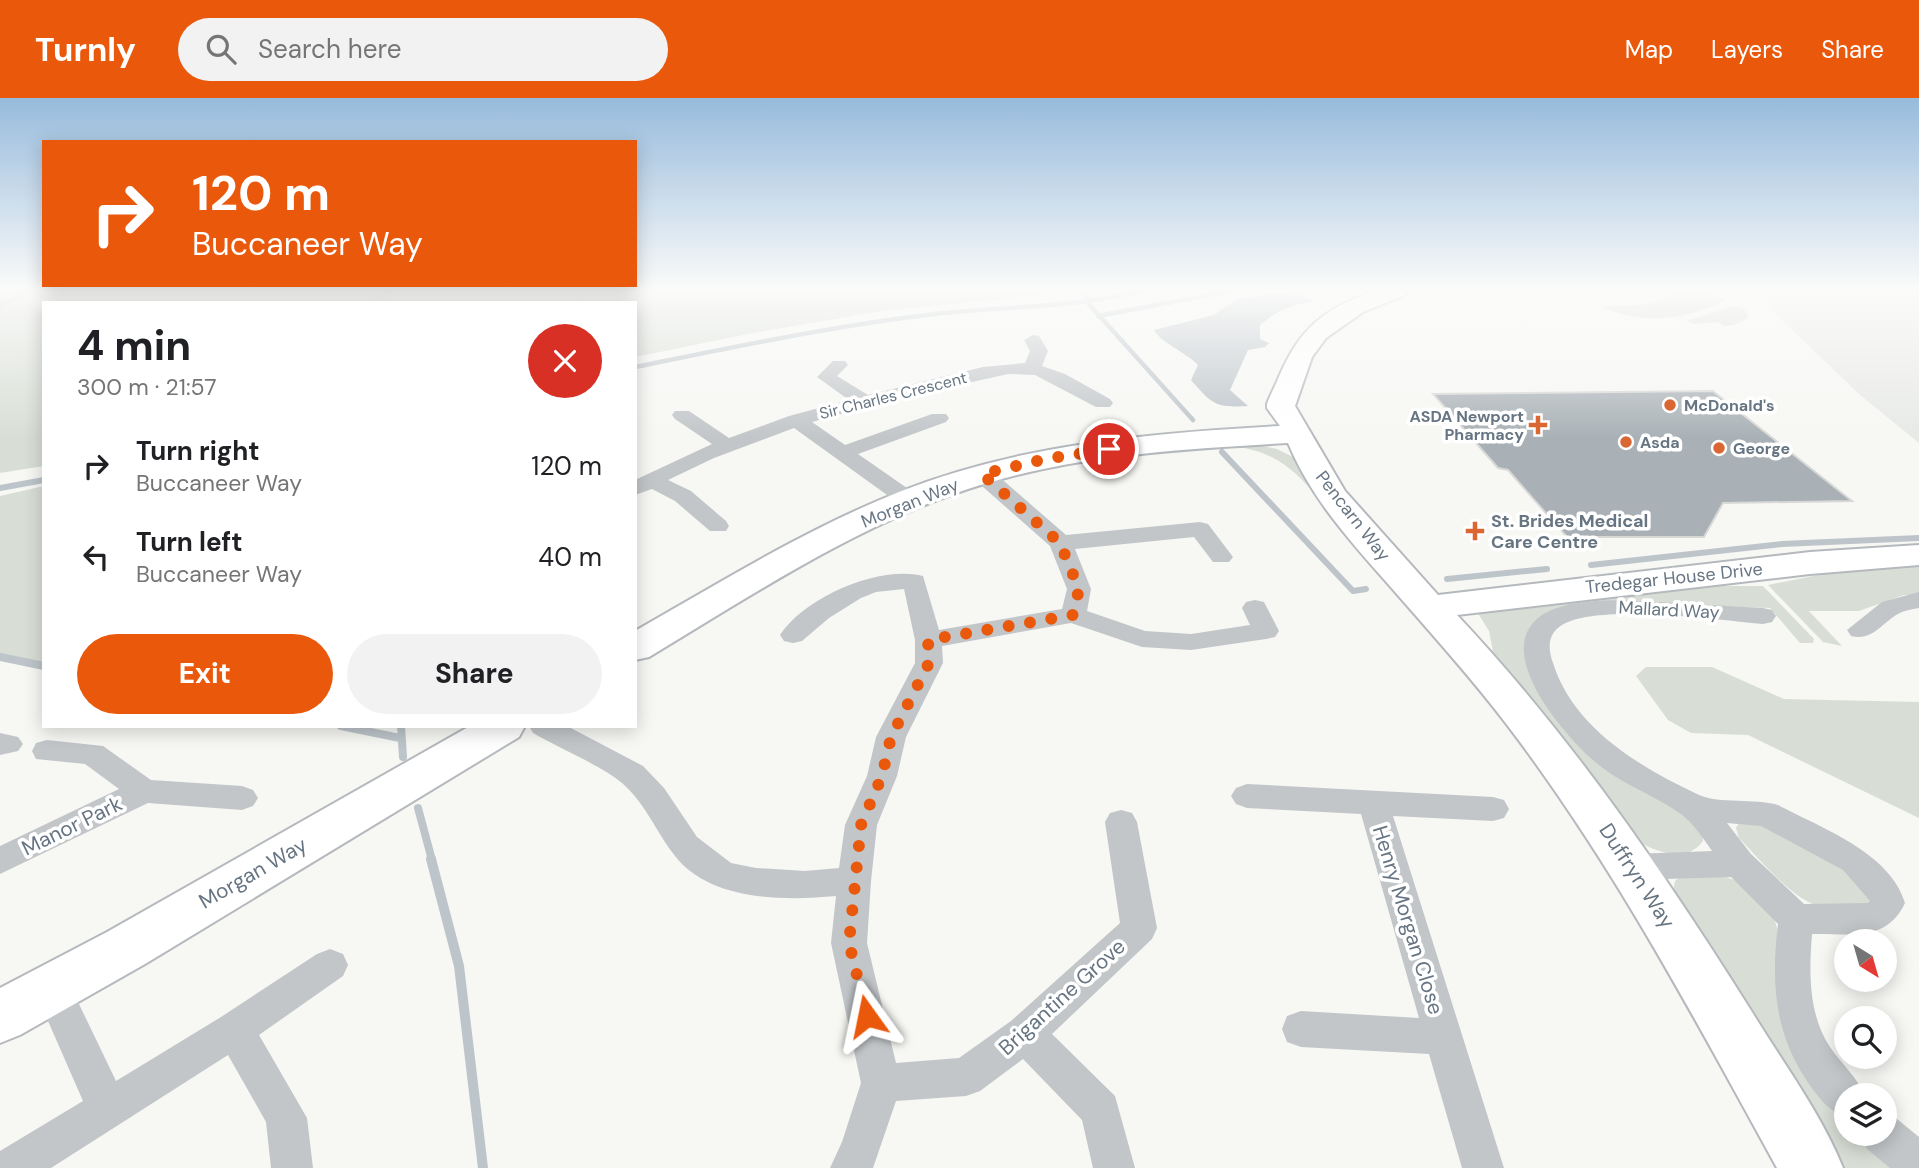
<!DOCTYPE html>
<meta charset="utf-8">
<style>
body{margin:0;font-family:"DM Sans",sans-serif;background:#f2f2f2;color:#202124;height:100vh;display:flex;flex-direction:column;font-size:26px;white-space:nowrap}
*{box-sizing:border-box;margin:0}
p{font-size:23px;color:#757577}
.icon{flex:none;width:38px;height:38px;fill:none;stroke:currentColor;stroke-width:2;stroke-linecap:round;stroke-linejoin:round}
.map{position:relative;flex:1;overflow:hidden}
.details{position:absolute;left:42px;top:203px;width:595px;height:427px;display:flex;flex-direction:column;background:#fff;border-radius:0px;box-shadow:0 4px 18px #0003}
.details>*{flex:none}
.guide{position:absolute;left:42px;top:42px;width:595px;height:147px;border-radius:0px;box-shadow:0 4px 18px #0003;background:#ea580c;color:#fff;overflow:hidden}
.needle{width:46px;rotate:143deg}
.controls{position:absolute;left:1834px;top:831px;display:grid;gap:14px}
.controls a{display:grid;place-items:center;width:63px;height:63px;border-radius:50%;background:#fff;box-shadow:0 4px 18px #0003;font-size:35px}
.pin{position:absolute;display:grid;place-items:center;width:60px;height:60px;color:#fff;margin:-30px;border:4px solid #fff;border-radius:50%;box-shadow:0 2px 7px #0007}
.me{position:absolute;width:77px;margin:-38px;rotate:348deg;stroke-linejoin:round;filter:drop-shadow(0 0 5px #0008)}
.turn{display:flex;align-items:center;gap:24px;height:147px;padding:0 35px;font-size:32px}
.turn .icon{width:91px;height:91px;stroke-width:2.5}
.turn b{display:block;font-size:49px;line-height:60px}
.round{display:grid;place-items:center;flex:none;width:74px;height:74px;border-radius:37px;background:#f2f2f2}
.headline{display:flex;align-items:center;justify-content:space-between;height:119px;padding:0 35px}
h1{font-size:42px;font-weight:700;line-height:52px}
.primary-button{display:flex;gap:14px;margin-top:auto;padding:14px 35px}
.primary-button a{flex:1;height:80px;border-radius:42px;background:#ea580c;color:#fff;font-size:28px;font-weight:700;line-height:80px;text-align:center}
.primary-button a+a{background:#f2f2f2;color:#202124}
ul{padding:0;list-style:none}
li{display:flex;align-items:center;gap:21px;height:91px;padding:0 35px}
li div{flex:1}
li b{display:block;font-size:26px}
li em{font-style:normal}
header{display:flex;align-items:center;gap:42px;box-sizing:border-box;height:98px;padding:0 35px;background:#ea580c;color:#fff}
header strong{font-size:33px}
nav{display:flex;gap:38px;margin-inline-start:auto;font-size:24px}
.search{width:490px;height:63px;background:#f2f2f2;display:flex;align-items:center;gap:18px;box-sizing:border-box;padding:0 24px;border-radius:38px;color:#757577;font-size:26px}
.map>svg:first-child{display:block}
</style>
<header>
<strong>Turnly</strong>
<div class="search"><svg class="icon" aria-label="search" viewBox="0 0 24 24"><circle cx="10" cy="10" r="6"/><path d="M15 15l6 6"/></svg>Search here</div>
<nav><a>Map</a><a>Layers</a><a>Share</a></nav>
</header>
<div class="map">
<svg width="1919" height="1070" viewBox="0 0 1919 1070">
<rect width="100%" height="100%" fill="#f7f7f4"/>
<!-- built -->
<path fill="#e7e9e7" d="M1757,192h162v153l-60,-49 -79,-76z"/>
<!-- green -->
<path fill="#d8ded5" d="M0,192h1061l3,3 -175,17 -131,22 -123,25v-54h-591v163l-44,7z
M1678,192h27l21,10c-39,20 -84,25 -124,7 25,-3 57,1 76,-17z
M1734,208l9,2 5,6v4l-14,7 -11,1 -5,-4 -24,2 -8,-3z
M1249,345l28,6 16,8 50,73c-35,-44 -56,-82 -119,-84z
M44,388v180l-44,-9v-161z
M1919,468v29h-15l-45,16h-50l33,35 -19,-4 -55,-57 65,-13z
M1704,488h59l51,53 -1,4h-13l-30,-35 -169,-6 -59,16 -3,69 163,142 1,12c-17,24 -49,10 -69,-2l-140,-182 -5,-26 -13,-21z
M1646,569h66l72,32 135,3v116l-171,-83 -57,-2 -23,-13 -32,-44z
M1742,720l97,40 32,42 -3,5c-15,1 -30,3 -44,2 -29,-3 -65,-49 -85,-69l-3,-10z
M1717,775l19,8 36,31 61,192 13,13v17h17l42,34h-69l-163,-276 2,-11 4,-3z"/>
<!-- water -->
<path fill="#bdc5ca" d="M1299,194l16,10c-23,1 -38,9 -55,23v14l9,4 -4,4 -17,3 -18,40 18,16c-33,2 -36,-2 -57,-26l7,-15c-12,-13 -37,-22 -44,-35l60,-15 24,-17z"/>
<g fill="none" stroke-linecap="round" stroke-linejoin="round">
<!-- stream-far3 -->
<path stroke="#bdc5ca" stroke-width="4.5" d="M1061,192l3,3
M1079,192l8,7v5
M1087,204l106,118
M373,205l21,-13
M576,205l8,-13
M0,208l30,-16
M1098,218l138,-26
M635,269c99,-20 198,-41 299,-53 70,-8 142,-6 211,-24"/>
<!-- stream-far2 -->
<path stroke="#bdc5ca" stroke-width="6" d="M1222,354l131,139 13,-2
M0,390l44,-8
M1591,467l191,-21 137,-6
M1447,481l100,-10"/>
<!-- stream-far1 -->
<path stroke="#bdc5ca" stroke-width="8" d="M0,559l44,9
M341,628l59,12
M401,628l2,31
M418,710l14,52"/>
<!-- stream -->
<path stroke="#bdc5ca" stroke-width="10" d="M431,761l28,107 24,202"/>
</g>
<!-- building -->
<path fill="#a9b1b6" stroke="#d8d8d6" stroke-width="2" d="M1713,293l139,110 -129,2 -19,34h-137l-59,-67 -10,-2 -65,-74z"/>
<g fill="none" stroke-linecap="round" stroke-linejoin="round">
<!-- secondary casing -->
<g stroke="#b5b9bd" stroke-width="4">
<path id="secondary" d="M1375,192h33l-3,5 -42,17 -37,26 -14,19 -17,49 50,85 93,104 372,-43 109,-7v20l-109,9 -353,41c114,121 207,257 295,397 31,51 69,101 91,156h-66c-83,-151 -164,-304 -269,-442 -37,-49 -79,-95 -119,-141 -39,-44 -78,-87 -101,-142 -107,6 -217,12 -320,46 -114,38 -216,106 -319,168l-14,3v-29c86,-49 171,-102 264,-139 121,-48 252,-59 381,-66l-13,-18v-4c3,-9 8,-17 11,-25 22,-52 45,-69 97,-89z
M470,628h55l-6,11 -374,227 -125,71 -20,8v-55l107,-56z"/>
</g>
<!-- street -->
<path fill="#c2c6c9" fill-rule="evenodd" d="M1033,237l6,1 9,15 -6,15 23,8 45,25 3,4 -3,4h-14l-61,-32 -27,-1 -108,24 -88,24 33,23 87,-31h14l3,4 -3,4 -88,32 59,41 3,5 -3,5h-16l-107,-77 -80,30 -46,22 23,11 35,30 3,5 -3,5h-16l-35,-30 -23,-12 -17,6v-15l77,-36 -37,-25 -3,-4 3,-4h14l40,27 60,-22 60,-16 -32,-23 16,-16h12l3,4 -11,11 31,19 115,-28 42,-4 5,-12 -6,-11z
M982,370l8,1 76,66 134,-13 8,2 25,33 -4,5h-16l-19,-25 -119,12 16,40 -4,22 58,20 46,3 59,-9 -8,-17 4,-6 9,-2 9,2 15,29 -4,6 -9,2 -75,11 -49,-3 -71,-24 -129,23 1,17 -37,74 -9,39 -20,49 -6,56 -4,62 29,120 63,-5 52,-37 109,-98 -15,-101 5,-9 11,-3 11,3 5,9 20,106 -5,11 -100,95 63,62 20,72h-42l-11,-48 -59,-61 -43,32 -14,5 -70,5 -23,67h-43l12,-26 19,-59 -30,-140 5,-47c-54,5 -130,5 -164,-44 -17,-23 -28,-50 -50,-69 -20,-17 -65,-36 -89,-50l-4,-7h38l76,40 21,22 33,49 34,26 25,5 49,3 34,-3 6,-43 22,-49 9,-39 39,-74v-23l-11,-51 -28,3 -15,6 -32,20 -27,23 -9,2 -9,-2 -4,-6c25,-38 99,-70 143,-59l16,54 123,-21 5,-20 -17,-43 -76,-67 -3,-5 3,-5z
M1919,494v16c-6,1 -12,2 -17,4 -19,8 -28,30 -51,24l-4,-6 35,-28z
M1621,502l142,8 9,2 4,6 -4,6 -9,2c-44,-4 -166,-21 -201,1 -15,9 -14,24 -9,38 21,66 87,104 146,132 21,9 55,3 79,10 43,23 112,47 127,98 -19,40 -54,30 -93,31 -3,37 -4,80 18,113 11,16 27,30 35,49h-19v22c-18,-7 -28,-21 -39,-37 -33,-49 -36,-100 -29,-157l-47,-47 -98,3 -12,-3 -5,-10 5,-10 12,-3 79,-3c-9,-13 -19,-28 -31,-37 -28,-20 -61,-30 -87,-53 -31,-27 -104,-111 -52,-146 22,-14 54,-14 79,-15zM1727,725l34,3 82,44 27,31 -2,2 -64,1 -53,-50z
M0,635l18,4 5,7 -5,7 -18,4z
M47,642l56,6 48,34 91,6 11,4 5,8 -5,8 -11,4 -94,-7 -148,71v-28l119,-57 -34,-25 -49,-5 -4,-8 4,-8z
M1247,686l246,13 11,3 5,9 -5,9 -11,3 -100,-5 111,352h-42l-33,-114 -128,-7 -14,-5 -5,-13 5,-13 14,-5 118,7 -58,-204 -114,-6 -11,-4 -5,-8 5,-8z
M330,851l13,5 5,11 -5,11 -84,59 48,83 6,50h-42l-5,-46 -38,-67 -177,113h-51v-17l83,-50 -49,-112 6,-12 13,-5 13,5 50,104 105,-64 96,-63z
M1885,1016l12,5 22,18v31h-29l-23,-19 -6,-15h24z"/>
<!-- secondary -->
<use href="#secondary" fill="#fff" fill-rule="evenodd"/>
</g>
<!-- sky -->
<linearGradient id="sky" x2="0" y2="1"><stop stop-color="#97bbdc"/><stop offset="0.56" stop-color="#fbfbfa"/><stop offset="1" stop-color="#fbfbfa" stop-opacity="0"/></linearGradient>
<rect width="1919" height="341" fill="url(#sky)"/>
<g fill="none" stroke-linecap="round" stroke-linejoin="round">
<!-- route -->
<path stroke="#ea580c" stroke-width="12" stroke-dasharray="0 21.6" d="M867,918l-18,-73 12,-118 21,-49 9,-39 38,-74 -1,-23 145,-25 6,-26 -19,-46 -78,-69 64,-15 63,-10"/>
</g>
<!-- markers -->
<g fill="#da6731" stroke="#fff" stroke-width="2.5">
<circle cx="1670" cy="307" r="7"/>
<path d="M1534.5 316.5h7v7h7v7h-7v7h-7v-7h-7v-7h7z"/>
<circle cx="1626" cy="344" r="7"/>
<circle cx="1719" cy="350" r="7"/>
<path d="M1471.5 422.5h7v7h7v7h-7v7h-7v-7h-7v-7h7z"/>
</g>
<g text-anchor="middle" stroke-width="7" stroke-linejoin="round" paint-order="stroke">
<!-- far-street labels -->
<g font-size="16" fill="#677583" stroke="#fff">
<text transform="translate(893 297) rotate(-14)" y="6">Sir Charles Crescent</text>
</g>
<!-- far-poi labels -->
<g font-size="16" font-weight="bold" fill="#677583" stroke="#fff" text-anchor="start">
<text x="1684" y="313">McDonald's</text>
<text x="1524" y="324" text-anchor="end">ASDA Newport<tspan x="1524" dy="18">Pharmacy</tspan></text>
<text x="1640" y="350">Asda</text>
<text x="1733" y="356">George</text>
</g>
<!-- street labels -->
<g font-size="18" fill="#677583" stroke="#fff">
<text transform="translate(910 405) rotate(-22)" y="6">Morgan Way</text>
<text transform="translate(1353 418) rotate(52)" y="6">Pencarn Way</text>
<text transform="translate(1674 480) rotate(-6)" y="6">Tredegar House Drive</text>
<text transform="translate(1669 512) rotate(3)" y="6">Mallard Way</text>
</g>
<!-- poi labels -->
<g font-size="18" font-weight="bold" fill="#677583" stroke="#fff" text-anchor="start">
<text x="1491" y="429">St. Brides Medical<tspan x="1491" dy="21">Care Centre</tspan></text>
</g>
<!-- near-street labels -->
<g font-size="21" fill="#677583" stroke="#fff">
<text transform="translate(72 728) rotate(-26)" y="7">Manor Park</text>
<text transform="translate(253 775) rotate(-30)" y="7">Morgan Way</text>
<text transform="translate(1637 778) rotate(57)" y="7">Duffryn Way</text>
<text transform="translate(1408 822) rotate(73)" y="7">Henry Morgan Close</text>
<text transform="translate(1062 899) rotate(-42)" y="7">Brigantine Grove</text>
</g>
</g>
</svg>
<div class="controls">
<a><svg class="needle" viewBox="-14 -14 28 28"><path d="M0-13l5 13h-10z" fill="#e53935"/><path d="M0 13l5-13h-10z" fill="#757577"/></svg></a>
<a><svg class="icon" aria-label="search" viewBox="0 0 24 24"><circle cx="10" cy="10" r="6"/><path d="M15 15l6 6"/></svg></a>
<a><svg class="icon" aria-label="layers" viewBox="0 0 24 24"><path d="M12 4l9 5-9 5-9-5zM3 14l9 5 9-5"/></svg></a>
</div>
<div class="pin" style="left:1109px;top:351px;background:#d93025"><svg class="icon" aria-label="arrive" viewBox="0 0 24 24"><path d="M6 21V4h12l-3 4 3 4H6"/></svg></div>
<svg class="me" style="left:867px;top:918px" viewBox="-20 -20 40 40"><path d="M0-17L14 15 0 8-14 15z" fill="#ea580c" stroke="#fff" stroke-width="4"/></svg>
<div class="guide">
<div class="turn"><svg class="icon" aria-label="right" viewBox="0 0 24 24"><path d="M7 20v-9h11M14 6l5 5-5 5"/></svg><div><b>120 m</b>Buccaneer Way</div></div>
</div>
<section class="details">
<div class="headline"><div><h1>4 min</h1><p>300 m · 21:57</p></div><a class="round" style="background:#d93025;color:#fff"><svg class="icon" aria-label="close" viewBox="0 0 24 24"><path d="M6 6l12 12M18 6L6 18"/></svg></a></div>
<ul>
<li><svg class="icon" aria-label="right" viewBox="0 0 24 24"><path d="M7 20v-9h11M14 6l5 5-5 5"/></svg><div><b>Turn right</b><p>Buccaneer Way</p></div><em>120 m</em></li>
<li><svg class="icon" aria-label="left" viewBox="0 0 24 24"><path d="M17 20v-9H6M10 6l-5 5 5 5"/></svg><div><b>Turn left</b><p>Buccaneer Way</p></div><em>40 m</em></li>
</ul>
<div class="primary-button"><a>Exit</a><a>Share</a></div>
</section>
</div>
